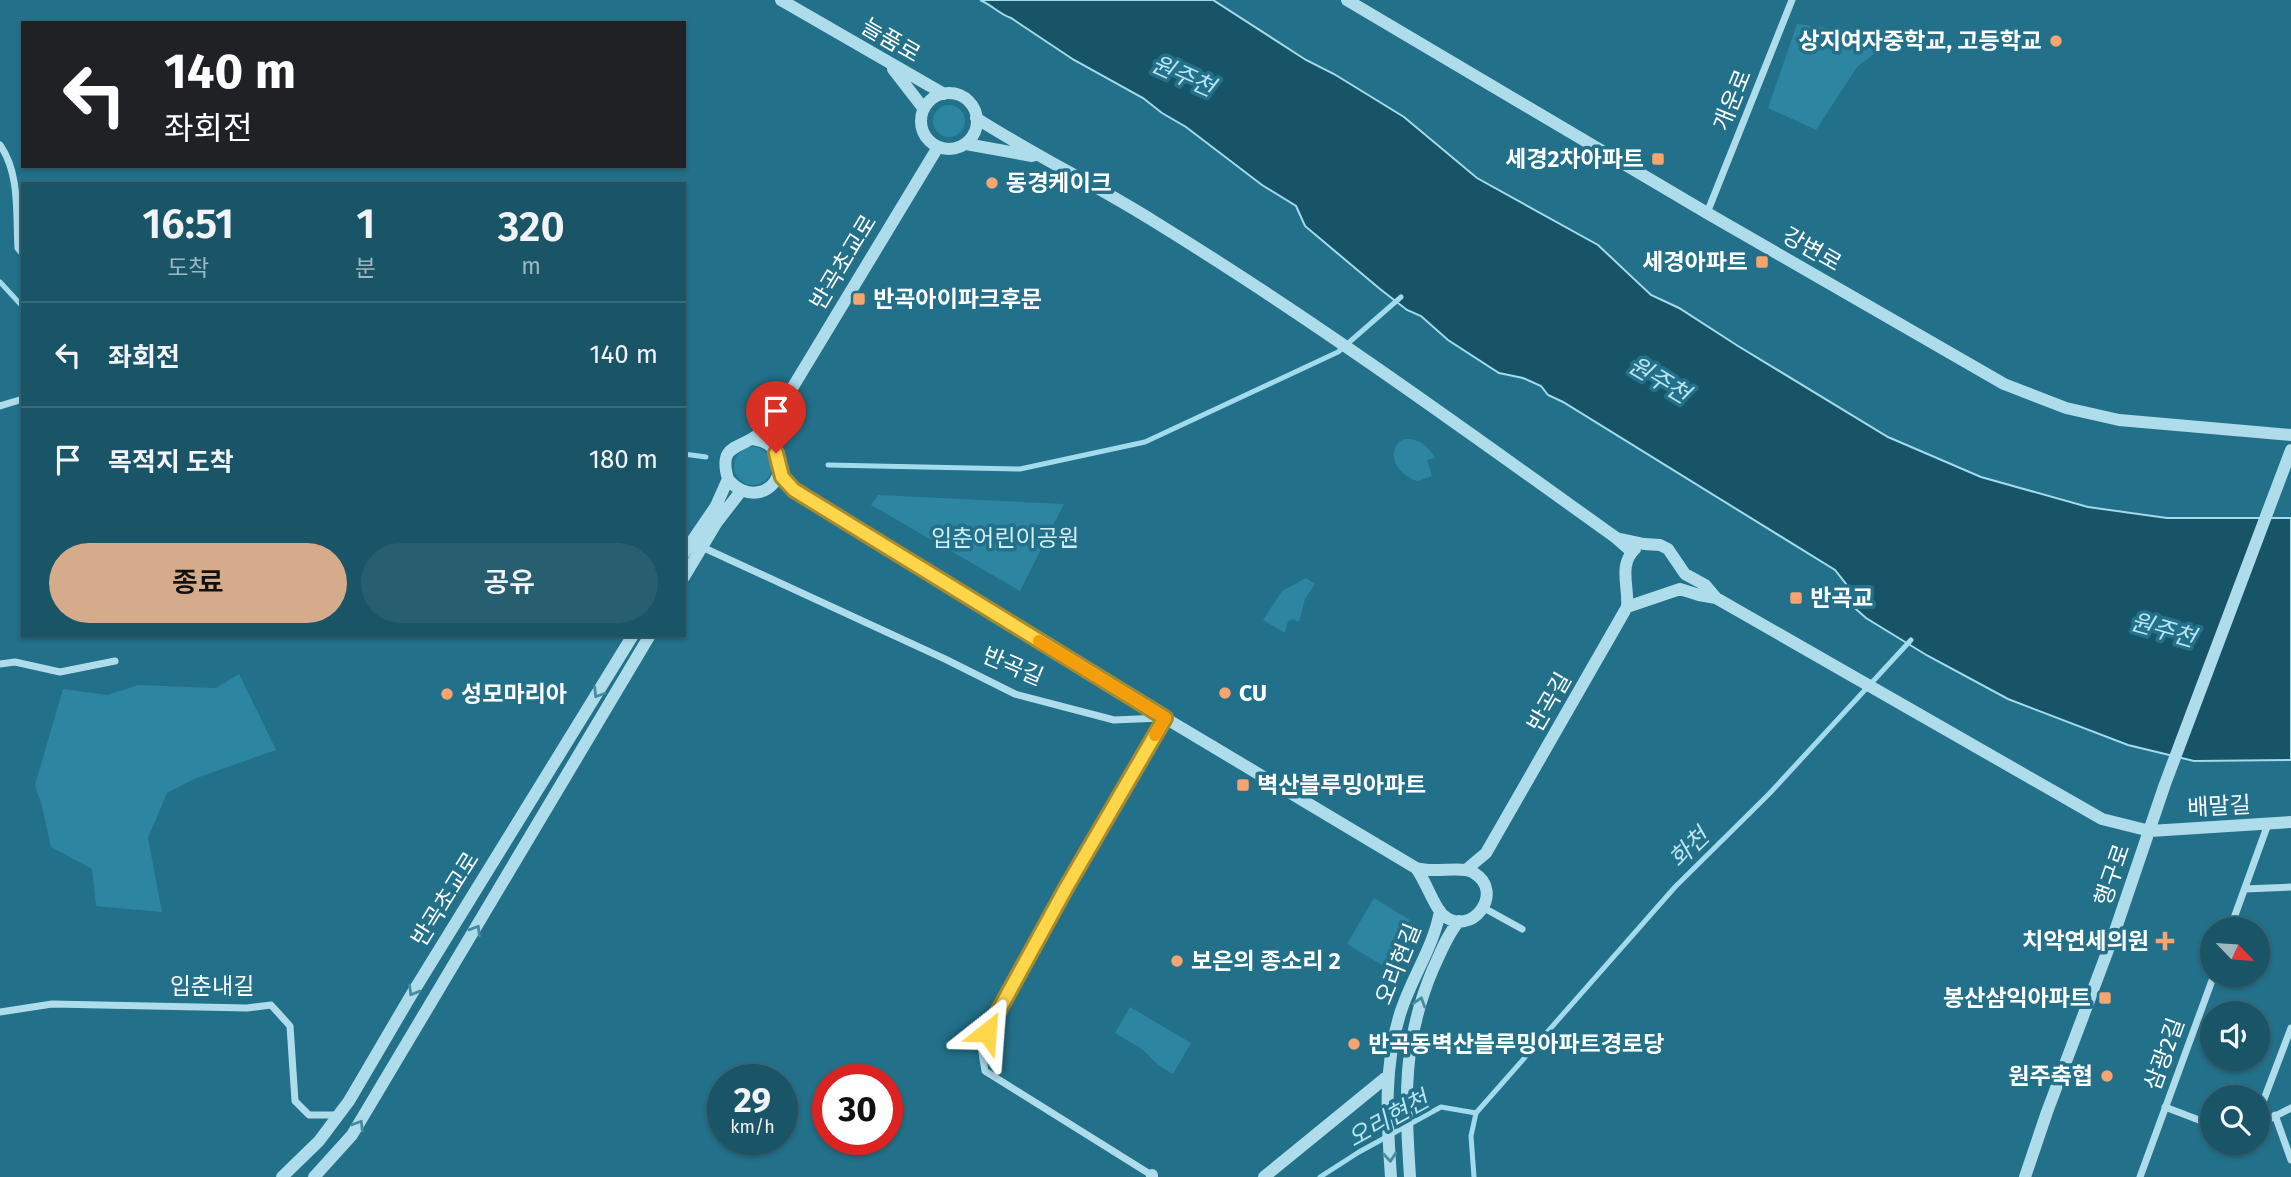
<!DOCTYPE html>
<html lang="ko">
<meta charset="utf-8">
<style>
body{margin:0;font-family:"Fira Sans","Noto Sans KR",sans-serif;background:#275e70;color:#f1f3f6;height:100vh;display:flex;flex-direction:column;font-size:26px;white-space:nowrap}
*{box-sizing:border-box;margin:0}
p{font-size:23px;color:#9fb7c0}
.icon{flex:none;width:38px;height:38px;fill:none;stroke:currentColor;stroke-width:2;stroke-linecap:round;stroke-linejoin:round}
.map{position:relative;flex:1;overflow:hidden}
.details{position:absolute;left:21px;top:182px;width:665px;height:455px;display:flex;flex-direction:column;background:#1a5467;border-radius:0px;box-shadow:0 2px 5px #0004,0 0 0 2px #386a7b}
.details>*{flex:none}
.banner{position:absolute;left:21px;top:21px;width:665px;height:147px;border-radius:0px;box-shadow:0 2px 5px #0004,0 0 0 2px #386a7b;background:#202124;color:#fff;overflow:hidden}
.needle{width:46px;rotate:115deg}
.tools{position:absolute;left:2200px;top:917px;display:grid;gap:14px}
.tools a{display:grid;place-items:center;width:70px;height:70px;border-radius:50%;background:#1a5467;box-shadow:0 2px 5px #0004,0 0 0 2px #386a7b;font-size:35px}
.speed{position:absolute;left:707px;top:1064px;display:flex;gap:14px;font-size:35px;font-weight:700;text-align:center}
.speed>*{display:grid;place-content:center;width:91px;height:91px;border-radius:50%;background:#1a5467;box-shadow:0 2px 5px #0004,0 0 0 2px #386a7b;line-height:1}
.speed small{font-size:18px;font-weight:400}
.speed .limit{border:10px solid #d22;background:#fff;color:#111}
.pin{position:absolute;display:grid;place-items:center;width:60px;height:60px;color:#fff;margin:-72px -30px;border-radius:50% 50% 50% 0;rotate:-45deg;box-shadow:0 0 7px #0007}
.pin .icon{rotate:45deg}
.me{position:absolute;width:77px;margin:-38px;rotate:28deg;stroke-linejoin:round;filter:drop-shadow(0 0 5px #0008)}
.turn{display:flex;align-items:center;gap:24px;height:147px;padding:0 28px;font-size:32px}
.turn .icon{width:91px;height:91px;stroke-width:2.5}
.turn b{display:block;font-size:49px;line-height:60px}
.eta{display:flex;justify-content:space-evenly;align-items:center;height:119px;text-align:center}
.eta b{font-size:42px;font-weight:600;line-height:49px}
.action{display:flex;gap:14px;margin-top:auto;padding:14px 28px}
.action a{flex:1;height:80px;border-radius:42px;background:#d6ab8b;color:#111;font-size:28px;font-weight:600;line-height:80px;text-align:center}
.action a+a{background:#275e70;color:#f1f3f6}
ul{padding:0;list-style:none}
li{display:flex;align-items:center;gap:21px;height:105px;padding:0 28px;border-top:2px solid #386a7b}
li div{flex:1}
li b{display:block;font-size:26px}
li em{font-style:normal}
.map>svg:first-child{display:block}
</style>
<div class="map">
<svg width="2291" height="1177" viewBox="0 0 2291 1177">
<rect width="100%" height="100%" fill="#227089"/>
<!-- green -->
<path fill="#2c86a1" d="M1797,24l99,13 -39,30 -41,63 -48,-22z
M933 121a16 16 0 1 1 32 0a16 16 0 1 1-32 0Z
M1404,439c14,-1 24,6 31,19l-8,2 5,16 -14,5c-19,-4 -36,-30 -14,-42z
M734 466a19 19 0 1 1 38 0a19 19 0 1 1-38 0Z
M878,495l186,9 -44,87 -149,-86z
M1306,578l9,6 -10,15 -6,23 -6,-3 -5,2 -3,12 -22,-13 19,-29z
M239,674l37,76 -82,29 -27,14 -19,45 14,74 -66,-6 -4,-37 -41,-22 -9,-41 -7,-21 28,-96 44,6 31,-10 78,3z
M1374,898l36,22 -28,45 -35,-21z
M1130,1007l61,36 -18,31 -15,-9 -16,-16 -27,-16z"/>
<!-- water -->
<path fill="#185468" stroke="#a2dbeb" stroke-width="2" d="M980,0h233l93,60 28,14 70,43 73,61 121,67 53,50 28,13 59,38 150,91 93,40 107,30 79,11h124v242l-97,1 -66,-16 -120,-46 -80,-43 -62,-38 -18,-16 -2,-18 -11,-14 -272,-168 -15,-7 -7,-9 -18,-8 -24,-5 -51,-33 -27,-24 -14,-6 -27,-21 -75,-63 -9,-20 -34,-21 -76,-58 -24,-14 -19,-15 -69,-38 -63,-42c-12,-4 -19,-13 -31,-18z"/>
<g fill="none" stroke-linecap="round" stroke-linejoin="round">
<!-- stream -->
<path stroke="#a2dbeb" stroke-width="5" d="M0,282l23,25
M684,454l22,3
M828,465l192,4 125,-27 193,-90 63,-55
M1320,1177l39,-25 82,-45 35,6
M1474,1177l-3,-41 5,-23 199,-226 94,-93 142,-154"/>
<!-- minor -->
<path stroke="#aedcea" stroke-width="7" d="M0,145c20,28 16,69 18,103l5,6
M1707,213l85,-213
M0,406l23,-7
M702,547l243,112 70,35 99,26 47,-2
M0,664l15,-2 45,10 55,-11
M2245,889l46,-2
M1484,908l38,21
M2230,929l38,-105
M0,1012l52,-8 195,4 24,-3 19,21 5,75 14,14h29
M2165,1107l47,18
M2258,1115l33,-87
M2275,1115l16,45
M2258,1125l33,-17
M1153,1176l-168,-105 -4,-24 85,-159 99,-170
M2140,1177l74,-202"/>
<!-- tertiary -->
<path stroke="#aedcea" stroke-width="12" d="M781,0l163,94
M1347,0l360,213 297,171 62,24 53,12 172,15
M893,69l31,40
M921 121a28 28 0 1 1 56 0a28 28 0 1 1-56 0Z
M976,118c58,37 120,67 179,104 158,97 309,207 460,315l17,15
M966,144l66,12
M756,436c-18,13 -38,9 -28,43 16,21 47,18 52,-11
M752,439c28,4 22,17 30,38 2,5 8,9 12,13l371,228 251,150c18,6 46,-3 58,5 32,19 -3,66 -31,42 -9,-8 -17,-34 -27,-47
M768,444l1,-13 16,-31 153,-253
M1616,538l28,6 16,1 8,4 17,25 20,11 11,13 386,221 48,12 141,-9
M684,553l32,-47 12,-27
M684,577l33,-55 24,-31
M1627,607l53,-18 19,6 17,3
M1467,869l19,-16 141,-246c2,-21 -9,-42 8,-58
M1152,1175v2
M282,1177l37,-36 30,-40 61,-104 223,-362
M314,1177l38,-42 298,-500
M1264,1177l125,-102
M1391,1177c-4,-55 -8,-112 10,-166 11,-34 33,-65 39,-100
M1410,1177c-5,-77 -8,-135 23,-208 8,-17 14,-34 26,-48
M2025,1177l22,-65 67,-178 51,-150 126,-334"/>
</g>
<!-- one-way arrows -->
<defs><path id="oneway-chevron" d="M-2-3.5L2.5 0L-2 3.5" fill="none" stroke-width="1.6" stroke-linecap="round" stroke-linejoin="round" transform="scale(1.75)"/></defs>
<g stroke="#458ba1">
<use href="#oneway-chevron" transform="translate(598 693) rotate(122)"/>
<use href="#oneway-chevron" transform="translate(476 930) rotate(-59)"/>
<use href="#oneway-chevron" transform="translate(413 991) rotate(121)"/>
<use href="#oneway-chevron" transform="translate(1420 1002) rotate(-73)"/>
<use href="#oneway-chevron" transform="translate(359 1125) rotate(-58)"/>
<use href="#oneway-chevron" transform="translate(1390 1157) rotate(85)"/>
</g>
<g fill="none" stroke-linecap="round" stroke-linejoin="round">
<!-- route casing -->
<g stroke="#a68a30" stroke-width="18">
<path id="route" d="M776,453l6,24 12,13 371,228 -99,170 -79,144"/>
</g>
<!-- route -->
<use href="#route" stroke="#ffd54a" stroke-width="12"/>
<!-- slow -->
<path stroke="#f59e0b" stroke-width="12" d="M1039,641l126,77 -10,17"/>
</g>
<!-- markers -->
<g fill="#f6a470" stroke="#227089" stroke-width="2.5">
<circle cx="2056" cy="41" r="7"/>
<rect x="1651" y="152" width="14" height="14" rx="3.5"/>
<circle cx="992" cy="183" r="7"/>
<rect x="1755" y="255" width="14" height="14" rx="3.5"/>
<rect x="852" y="292" width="14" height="14" rx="3.5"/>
<rect x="1789" y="591" width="14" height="14" rx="3.5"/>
<circle cx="1225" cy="693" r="7"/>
<circle cx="447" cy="694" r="7"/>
<rect x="1236" y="778" width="14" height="14" rx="3.5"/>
<path d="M2161.5 930.5h7v7h7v7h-7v7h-7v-7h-7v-7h7z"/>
<circle cx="1177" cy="961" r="7"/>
<rect x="2098" y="991" width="14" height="14" rx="3.5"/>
<circle cx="1354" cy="1044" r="7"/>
<circle cx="2107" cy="1076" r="7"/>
</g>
<g text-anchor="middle" stroke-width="7" stroke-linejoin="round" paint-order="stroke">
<!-- street labels -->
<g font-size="23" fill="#fff" stroke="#227089">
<text transform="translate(891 40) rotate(30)" y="8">늘품로</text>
<text transform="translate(1732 100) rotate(-68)" y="8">개운로</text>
<text transform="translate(1812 249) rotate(30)" y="8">강변로</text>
<text transform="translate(843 262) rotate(-59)" y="8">반곡초교로</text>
<text transform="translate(1013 666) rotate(23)" y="8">반곡길</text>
<text transform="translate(1549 702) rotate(-60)" y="8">반곡길</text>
<text transform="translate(2219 806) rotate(-3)" y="8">배말길</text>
<text transform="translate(2112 875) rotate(-71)" y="8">행구로</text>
<text transform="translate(445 899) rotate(-58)" y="8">반곡초교로</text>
<text transform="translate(1398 964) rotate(-68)" y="8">오리현길</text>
<text x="212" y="994">입춘내길</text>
<text transform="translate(2164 1054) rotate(-70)" y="8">삼광2길</text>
</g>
<!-- poi labels -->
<g font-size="23" font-weight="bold" fill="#fff" stroke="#227089" text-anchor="start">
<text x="2042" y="49" text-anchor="end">상지여자중학교, 고등학교</text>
<text x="1644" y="167" text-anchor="end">세경2차아파트</text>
<text x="1006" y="191">동경케이크</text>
<text x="1748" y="270" text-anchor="end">세경아파트</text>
<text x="873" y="307">반곡아이파크후문</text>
<text x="1810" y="606">반곡교</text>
<text x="1239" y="701">CU</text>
<text x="461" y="702">성모마리아</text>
<text x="1257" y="793">벽산블루밍아파트</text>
<text x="2149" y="949" text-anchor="end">치악연세의원</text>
<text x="1191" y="969">보은의 종소리 2</text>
<text x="2091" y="1006" text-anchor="end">봉산삼익아파트</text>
<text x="1368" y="1052">반곡동벽산블루밍아파트경로당</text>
<text x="2093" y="1084" text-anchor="end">원주축협</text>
</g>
<!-- park labels -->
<g font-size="23" fill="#d2eff8" stroke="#227089">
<text x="1005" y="546">입춘어린이공원</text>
</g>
<!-- water labels -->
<g font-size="24" font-style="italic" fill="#b9e5f1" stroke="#227089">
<text transform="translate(1183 76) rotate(24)" y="8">원주천</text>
<text transform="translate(1659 380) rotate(31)" y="8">원주천</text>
<text transform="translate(2163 630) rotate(16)" y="8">원주천</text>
<text transform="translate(1689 848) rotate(-44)" y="8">화천</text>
<text transform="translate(1388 1119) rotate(-29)" y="8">오리현천</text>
</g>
</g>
</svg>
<div class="tools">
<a><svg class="needle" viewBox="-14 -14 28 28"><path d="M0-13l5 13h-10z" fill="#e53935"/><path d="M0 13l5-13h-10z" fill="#9fb7c0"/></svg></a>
<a><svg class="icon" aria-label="sound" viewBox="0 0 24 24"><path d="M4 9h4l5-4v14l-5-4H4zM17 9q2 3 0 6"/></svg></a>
<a><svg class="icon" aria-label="search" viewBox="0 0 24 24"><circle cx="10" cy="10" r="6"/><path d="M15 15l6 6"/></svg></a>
</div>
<div class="speed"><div>29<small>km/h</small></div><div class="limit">30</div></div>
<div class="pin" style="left:776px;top:453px;background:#d93025"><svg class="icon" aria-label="arrive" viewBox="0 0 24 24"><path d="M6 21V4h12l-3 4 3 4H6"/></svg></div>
<svg class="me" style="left:987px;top:1032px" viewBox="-20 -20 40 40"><path d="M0-17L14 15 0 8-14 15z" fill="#ffd54a" stroke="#fff" stroke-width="4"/></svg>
<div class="banner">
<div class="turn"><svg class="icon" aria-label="left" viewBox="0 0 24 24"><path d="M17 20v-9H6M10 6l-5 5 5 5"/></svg><div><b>140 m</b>좌회전</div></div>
</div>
<section class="details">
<div class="eta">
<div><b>16:51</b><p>도착</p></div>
<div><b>1</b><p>분</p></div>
<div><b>320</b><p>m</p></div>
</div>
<ul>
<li><svg class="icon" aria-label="left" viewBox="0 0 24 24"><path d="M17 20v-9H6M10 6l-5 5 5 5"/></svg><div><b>좌회전</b></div><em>140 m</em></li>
<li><svg class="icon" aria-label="arrive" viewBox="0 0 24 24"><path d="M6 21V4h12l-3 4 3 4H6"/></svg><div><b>목적지 도착</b></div><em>180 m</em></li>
</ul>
<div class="action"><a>종료</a><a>공유</a></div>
</section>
</div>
